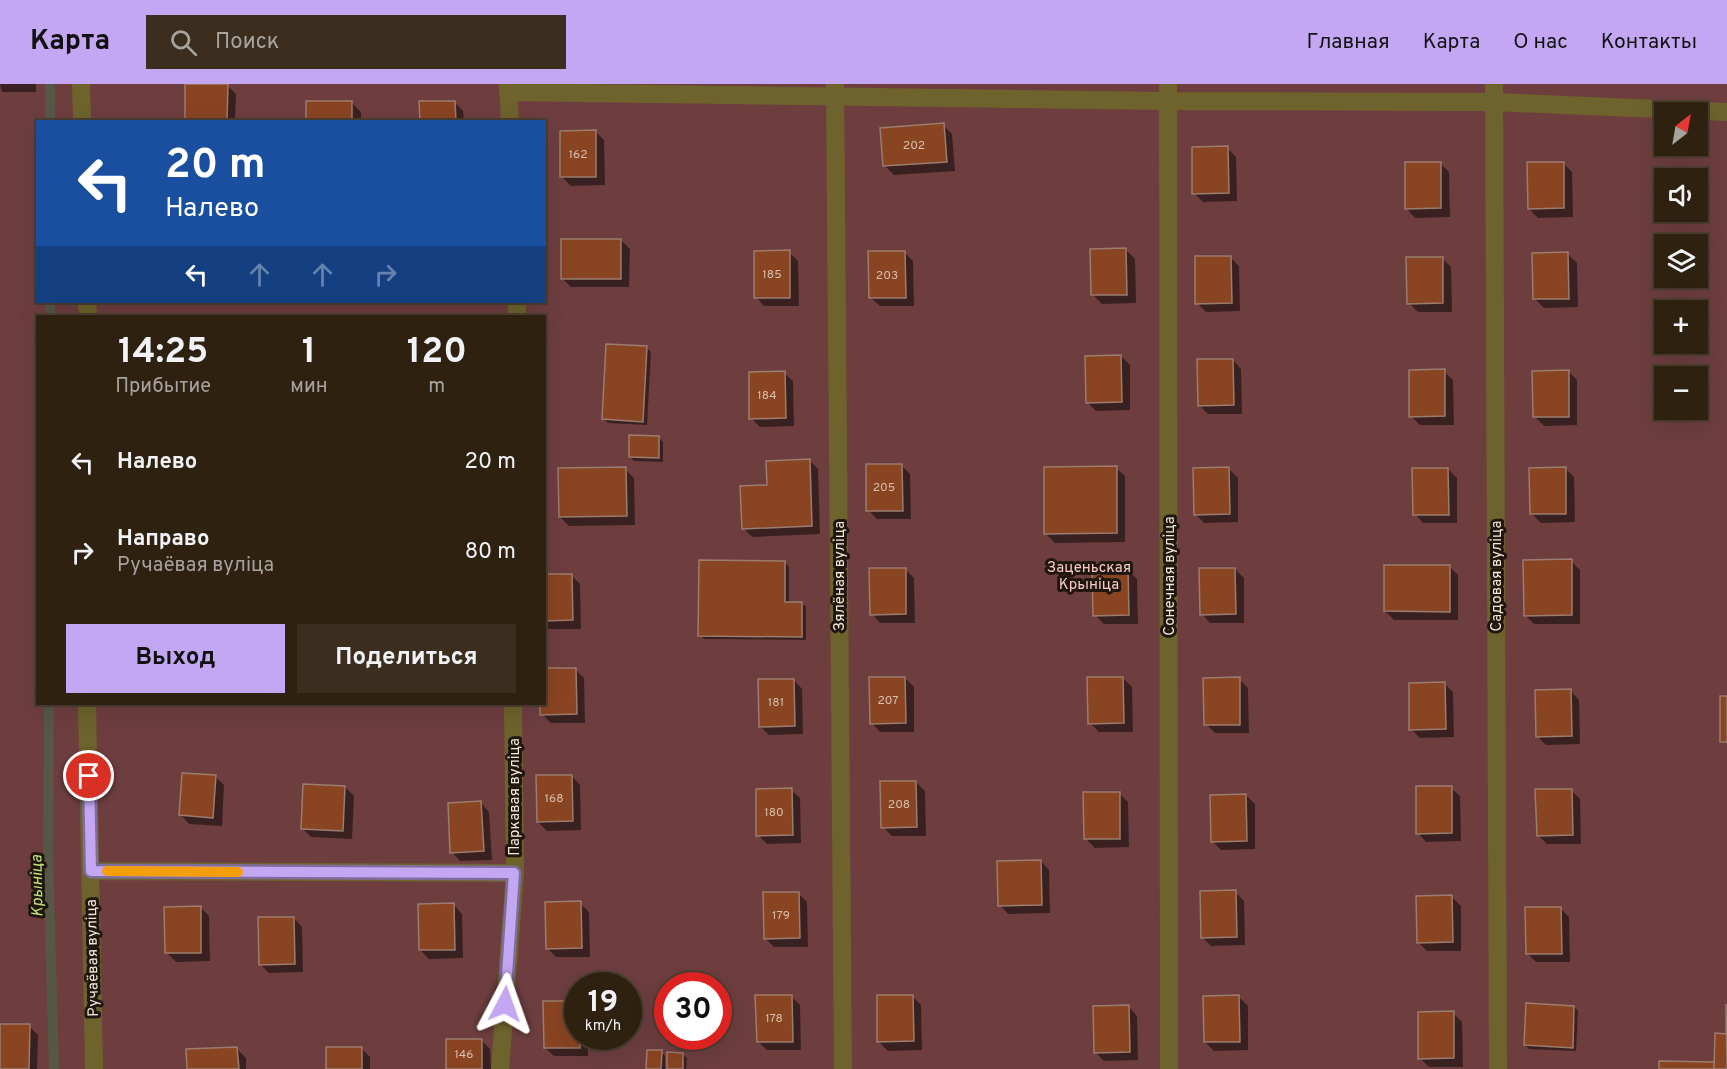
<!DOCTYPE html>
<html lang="ru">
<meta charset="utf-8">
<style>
body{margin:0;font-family:Overpass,sans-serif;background:#3b2e1e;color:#f1f3f6;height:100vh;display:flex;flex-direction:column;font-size:22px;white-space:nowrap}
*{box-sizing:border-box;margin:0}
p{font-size:20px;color:#a7a39f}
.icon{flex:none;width:33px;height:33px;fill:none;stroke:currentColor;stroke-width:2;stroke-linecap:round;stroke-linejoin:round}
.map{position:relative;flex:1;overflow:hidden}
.side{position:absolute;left:36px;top:231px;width:510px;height:390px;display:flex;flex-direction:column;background:#2f2110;border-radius:0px;box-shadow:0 6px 24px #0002,0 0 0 2px #4a3e30}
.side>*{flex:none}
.hud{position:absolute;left:36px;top:36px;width:510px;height:183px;border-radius:0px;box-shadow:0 6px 24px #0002,0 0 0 2px #4a3e30;background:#1a4fa0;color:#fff;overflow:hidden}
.needle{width:39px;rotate:31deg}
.fabs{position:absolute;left:1654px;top:18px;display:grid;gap:12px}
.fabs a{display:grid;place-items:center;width:54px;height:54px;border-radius:0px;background:#2f2110;box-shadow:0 6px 24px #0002,0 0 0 2px #4a3e30;font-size:30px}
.speed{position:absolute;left:564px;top:888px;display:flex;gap:12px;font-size:30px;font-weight:700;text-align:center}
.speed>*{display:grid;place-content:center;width:78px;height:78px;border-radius:50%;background:#2f2110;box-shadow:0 6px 24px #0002,0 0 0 2px #4a3e30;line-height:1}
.speed small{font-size:15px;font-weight:400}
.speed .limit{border:9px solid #d22;background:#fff;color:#111}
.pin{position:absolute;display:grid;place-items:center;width:51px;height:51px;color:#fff;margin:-26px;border:3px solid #fff;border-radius:50%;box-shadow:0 2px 6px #0007}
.me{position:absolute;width:66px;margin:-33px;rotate:4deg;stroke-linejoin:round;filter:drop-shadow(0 0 4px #0008)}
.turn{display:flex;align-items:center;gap:21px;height:126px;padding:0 30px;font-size:27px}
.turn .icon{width:78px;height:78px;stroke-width:2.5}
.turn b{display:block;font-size:42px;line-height:51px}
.lanes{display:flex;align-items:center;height:57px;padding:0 30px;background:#0003;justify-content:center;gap:30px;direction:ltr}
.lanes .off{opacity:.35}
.eta{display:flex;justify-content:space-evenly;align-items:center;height:102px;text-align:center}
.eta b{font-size:36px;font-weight:700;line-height:42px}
.action{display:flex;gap:12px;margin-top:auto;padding:12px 30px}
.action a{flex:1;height:69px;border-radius:0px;background:#c3a7f2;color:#111;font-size:24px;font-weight:700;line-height:69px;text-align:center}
.action a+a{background:#3b2e1e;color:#f1f3f6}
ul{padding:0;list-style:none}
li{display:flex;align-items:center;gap:18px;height:90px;padding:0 30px}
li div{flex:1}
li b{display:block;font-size:22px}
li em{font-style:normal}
header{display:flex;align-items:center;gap:36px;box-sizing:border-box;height:84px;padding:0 30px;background:#c3a7f2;color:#111}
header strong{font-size:28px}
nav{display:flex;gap:33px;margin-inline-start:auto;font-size:21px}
.search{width:420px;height:54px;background:#3b2e1e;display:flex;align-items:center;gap:15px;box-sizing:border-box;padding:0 21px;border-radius:0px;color:#a7a39f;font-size:22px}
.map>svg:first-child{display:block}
</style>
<header>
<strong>Карта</strong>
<div class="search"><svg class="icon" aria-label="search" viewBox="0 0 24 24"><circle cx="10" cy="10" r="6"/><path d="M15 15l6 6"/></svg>Поиск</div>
<nav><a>Главная</a><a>Карта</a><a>О нас</a><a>Контакты</a></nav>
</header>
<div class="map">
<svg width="1727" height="985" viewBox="0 0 1727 985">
<rect width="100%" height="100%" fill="#3f2c16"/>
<!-- green -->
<path fill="#6e3e3f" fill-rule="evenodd" d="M0,0h1727v985h-1727zM1665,28h33v34h-33zM38,38h506v180h-506zM1665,94h33v34h-33zM1665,160h33v34h-33zM1665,226h33v34h-33zM38,232h506v388h-506zM1665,292h33v34h-33zM578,902h50v50h-50zM668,902h50v50h-50z"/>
<!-- shadow -->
<path fill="#0007" d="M0,0h36v8h-34z
M227,1l9,9 -1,28h-49z
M352,19l9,9v10h-54z
M455,19l8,8 1,11h-43z
M943,41l9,9 3,37 -61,4 -9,-9z
M595,47l9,9 1,45 -34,1 -9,-9z
M1227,64l9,9 1,44 -34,1 -9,-9z
M1440,79l9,9 1,45 -35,1 -8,-9z
M1563,79l9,9 1,45 -35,1 -9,-9z
M621,156l9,9 -1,38h-58l-9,-9z
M1126,166l9,9 1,44 -34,1 -9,-9z
M789,168l9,9 1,45h-35l-8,-9z
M904,168l9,9 1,45h-34l-9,-8z
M1568,170l9,9 1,44 -34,1 -9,-9z
M1230,173l9,9 1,45 -34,1 -9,-9z
M1442,174l9,9 1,45h-34l-9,-9z
M647,264l4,4 -4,73 -39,-2 -4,-4z
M1121,272l9,9v45l-34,1 -9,-9z
M1233,276l8,9 1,45h-34l-9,-9z
M1444,287l9,9 1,45h-34l-9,-9z
M1568,287l9,9v45l-33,1 -9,-9z
M784,289l9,8 1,45 -34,1 -9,-9z
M659,354l4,4v20l-29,-1 -4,-4z
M809,376l9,9 2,65 -68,3 -9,-9z
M901,381l9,9 1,45h-34l-9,-9z
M1116,384l9,8v66l-70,1 -9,-9z
M1565,384l9,9 1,45 -34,1 -9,-9z
M625,385l9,9 1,47 -66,1 -9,-9z
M1229,385l9,9v44l-34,1 -9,-9z
M1448,385l9,9v45h-34l-8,-9z
M1571,477l9,9v54h-46l-9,-9z
M785,478l4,5v36h13l4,4v33l-102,-1 -4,-4z
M1449,482l9,9v45h-64l-9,-9z
M905,485l9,9 1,45h-35l-8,-9z
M1235,485l9,9v45h-34l-8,-9z
M1128,486l9,9 1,45h-34l-9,-9z
M544,491h27l9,9 1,45h-34l-3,-3z
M575,585l9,9 1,45h-34l-9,-9v-10z
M905,594l9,9v45h-34l-8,-9z
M1123,594l9,9 1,45h-34l-9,-9z
M1239,595l9,9 1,45h-34l-9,-9z
M794,596l8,9 1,45 -34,1 -9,-9z
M1444,599l9,9 1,45 -34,1 -9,-9z
M1571,607l8,9 1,44 -34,1 -9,-9z
M215,692l9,9 -2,41 -33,-2 -8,-9z
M572,692l8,9 1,45 -34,1 -9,-9z
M916,698l9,9 1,45h-34l-9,-9z
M345,703l9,9 -2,43 -41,-2 -9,-9z
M1451,704l9,8 1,45 -35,1 -8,-9z
M791,706l9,8 1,45 -34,1 -9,-9z
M1571,706l9,9 1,45h-34l-9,-9z
M1119,709l9,9 1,45 -34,1 -9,-9z
M1246,711l9,9v45l-34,1 -9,-9z
M481,719l8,9 3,48 -32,1 -8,-9z
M1041,777l8,9 1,43 -42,1 -8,-9z
M1235,808l9,9 1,44 -34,1 -9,-9z
M798,809l9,9 1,45h-34l-9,-9z
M1452,813l9,9v45h-34l-9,-9z
M580,819l9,9 1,45h-34l-9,-9z
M454,821l8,9 1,44 -34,1 -9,-9z
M200,823l9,9 1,45 -34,1 -9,-9z
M1560,824l9,9 1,45h-34l-9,-9z
M294,834l8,9 1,45 -34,1 -9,-9z
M791,912l9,9 1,45h-34l-9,-8z
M912,912l9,9 1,45 -34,1 -9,-9z
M1239,913l9,9v44l-34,1 -9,-9z
M1129,923l8,9 1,44 -34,1 -9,-9z
M1574,923l4,4 -2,40 -47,-2 -4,-4z
M1453,929l9,9 1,45h-34l-9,-9z
M0,941l29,1 9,9 -1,34h-37z
M578,952h10v20h-34l-9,-8z
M481,956l9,9 1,20h-43z
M361,964l9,9v12h-42z
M237,965l9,9v11h-58z
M661,968l4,4v13h-17z
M682,970l5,4 -1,11h-18z"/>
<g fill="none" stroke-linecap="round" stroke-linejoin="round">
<!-- stream -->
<path stroke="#565744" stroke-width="10" d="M50,38v-38
M50,232v-14
M49,620l-1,151 6,214"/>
</g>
<!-- building -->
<path fill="#894422" stroke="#9b7c6e" stroke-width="1.5" d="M185,0h43l-1,38h-42z
M306,17h46v21h-46z
M419,17h36l1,21h-36z
M944,39l3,39 -64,4 -3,-38z
M596,46v47h-36v-46z
M1228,62l1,47 -37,1v-47z
M1405,78h36v46l-36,1z
M1527,78h37v46l-36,1z
M561,155h60v40h-60z
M1126,164l1,47h-36l-1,-46z
M790,166v48h-36v-47z
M868,167h37l1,47h-37z
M1568,168l1,47h-36l-1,-46z
M1195,172h36l1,47 -37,1z
M1406,173h37v46l-36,1z
M606,260l41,2 -4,76 -41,-3z
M1121,271l1,47 -36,1 -1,-47z
M1197,275h36l1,46 -36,1z
M1445,285v47l-36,1v-47z
M1569,286v47h-36l-1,-46z
M785,287l1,47 -37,1v-47z
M629,351l30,1v22l-30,-1z
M810,375l2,67 -70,3 -2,-43 27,-1 -1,-24z
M866,380h36l1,47h-37z
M1117,382v67l-73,1v-67z
M626,383l1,49 -68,1 -1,-49z
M1229,383l1,47 -36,1 -1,-47z
M1566,383v47h-36l-1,-46z
M1412,384h36l1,47h-36z
M1572,475v56l-48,1 -1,-56z
M699,476l86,1v41h17v35l-104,-1z
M1384,481h66v47l-66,-1z
M869,484h37v46l-36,1z
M1128,484l1,47 -36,1 -1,-47z
M1199,484h36l1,46 -36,1z
M544,490h28l1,46 -29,1z
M544,584h32l1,46 -37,1v-11h4z
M869,593h36l1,46 -36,1z
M1087,593h36l1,46 -36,1z
M1240,593v48h-36l-1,-47z
M758,595h36l1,47 -36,1z
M1445,598l1,47 -37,1v-47z
M1571,605l1,47 -36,1 -1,-47z
M1720,612h7v46h-7z
M182,689l34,2 -3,43 -34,-3z
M536,691h36l1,46 -36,1z
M880,697h36l1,46 -36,1z
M303,700l42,2 -2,45 -42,-2z
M1416,702h36v47l-36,1z
M792,704l1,47 -37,1v-47z
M1535,705h37l1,46 -36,1z
M1083,708h37v47h-36z
M1246,710l1,47 -36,1 -1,-47z
M481,717l3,50 -34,2 -2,-50z
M1041,776l1,45 -44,1 -1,-45z
M1236,806l1,47 -36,1 -1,-47z
M763,808h36l1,46 -36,1z
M1452,811l1,47 -36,1 -1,-47z
M581,817l1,47 -36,1 -1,-47z
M454,819l1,47h-36l-1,-46z
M201,822v47h-36l-1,-46z
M1525,823h36l1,47h-36z
M258,833h36l1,47 -36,1z
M755,911h37l1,47h-36z
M877,911h36l1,46 -37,1z
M1239,911l1,47h-36l-1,-46z
M543,917h35l2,47h-36z
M1526,919l48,3 -1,42 -49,-3z
M1726,920l1,65h-13l1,-36 11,1z
M1129,921l1,47 -36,1 -1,-47z
M1454,927v47l-36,1v-47z
M0,940h30l-1,45h-29z
M446,955h36v30h-36z
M237,963l2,22h-52l-1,-20z
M326,963h36v22h-36z
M647,966h15l-1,19h-15z
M667,968l16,1v16h-16z
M1659,977l55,1v7h-55z"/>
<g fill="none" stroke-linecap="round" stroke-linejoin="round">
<!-- minor -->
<path stroke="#6e632d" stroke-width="18" d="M81,0l1,38
M508,0l2,38
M835,0l8,985
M1168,0l1,985
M1494,0l4,985
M508,8l661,9 325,1 233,10
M87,218l1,14
M517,218v14
M87,620l7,365
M91,787l424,2
M500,985l15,-196 -2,-169"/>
</g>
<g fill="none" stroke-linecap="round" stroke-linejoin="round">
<!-- route casing -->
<g stroke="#7f6d9d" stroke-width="15">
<path id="route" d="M89,692l2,95 423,2 -9,131"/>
</g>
<!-- route -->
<use href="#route" stroke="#c3a7f2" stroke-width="10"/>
<!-- slow -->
<path stroke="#f59e0b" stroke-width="10" d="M107,787l131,1"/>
</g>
<g text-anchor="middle" stroke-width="6" stroke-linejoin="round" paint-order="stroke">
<!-- number labels -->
<g font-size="12" fill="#d8beac">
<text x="914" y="65">202</text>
<text x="578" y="74">162</text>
<text x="772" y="194">185</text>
<text x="887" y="195">203</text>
<text x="767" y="315">184</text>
<text x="884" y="407">205</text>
<text x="888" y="620">207</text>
<text x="776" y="622">181</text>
<text x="554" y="718">168</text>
<text x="899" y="724">208</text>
<text x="774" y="732">180</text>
<text x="781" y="835">179</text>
<text x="774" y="938">178</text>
<text x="464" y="974">146</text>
</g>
<!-- park labels -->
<g font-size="15" fill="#f8c9c8" stroke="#1f170d">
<text x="1089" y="488">Заценьская<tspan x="1089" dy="17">Крыніца</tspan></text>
</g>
<!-- street labels -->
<g font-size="15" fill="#f3e7da" stroke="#1f170d">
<text transform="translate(839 492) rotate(-90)" y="5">Зялёная вуліца</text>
<text transform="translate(1169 492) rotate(-90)" y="5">Сонечная вуліца</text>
<text transform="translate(1496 492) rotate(-90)" y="5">Садовая вуліца</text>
<text transform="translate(514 713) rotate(-90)" y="5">Паркавая вуліца</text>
<text transform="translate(92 874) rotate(-91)" y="5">Ручаёвая вуліца</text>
</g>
<!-- water labels -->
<g font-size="16" font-style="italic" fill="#c3e47c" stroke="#1f170d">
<text transform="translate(36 802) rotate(-91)" y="6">Крыніца</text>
</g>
</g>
</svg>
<div class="fabs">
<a><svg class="needle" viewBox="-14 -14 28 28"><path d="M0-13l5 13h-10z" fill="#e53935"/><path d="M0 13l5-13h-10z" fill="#a7a39f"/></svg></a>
<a><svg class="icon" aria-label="sound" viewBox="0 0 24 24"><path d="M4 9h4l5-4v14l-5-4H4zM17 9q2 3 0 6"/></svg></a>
<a><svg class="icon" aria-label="layers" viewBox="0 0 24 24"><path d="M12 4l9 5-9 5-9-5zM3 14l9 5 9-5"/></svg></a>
<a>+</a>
<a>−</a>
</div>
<div class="speed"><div>19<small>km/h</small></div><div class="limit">30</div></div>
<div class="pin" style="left:89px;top:692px;background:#d93025"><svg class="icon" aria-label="arrive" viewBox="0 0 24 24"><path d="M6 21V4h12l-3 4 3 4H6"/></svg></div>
<svg class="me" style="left:505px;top:920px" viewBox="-20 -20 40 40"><path d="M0-17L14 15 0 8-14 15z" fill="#c3a7f2" stroke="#fff" stroke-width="4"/></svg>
<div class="hud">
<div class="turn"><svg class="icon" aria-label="left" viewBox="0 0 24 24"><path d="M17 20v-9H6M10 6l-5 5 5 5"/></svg><div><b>20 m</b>Налево</div></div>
<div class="lanes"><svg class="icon" aria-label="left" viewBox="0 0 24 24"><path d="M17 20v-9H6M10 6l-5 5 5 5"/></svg><svg class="icon off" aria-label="ahead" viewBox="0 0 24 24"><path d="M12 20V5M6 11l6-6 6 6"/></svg><svg class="icon off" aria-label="ahead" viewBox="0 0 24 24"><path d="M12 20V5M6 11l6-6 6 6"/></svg><svg class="icon off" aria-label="right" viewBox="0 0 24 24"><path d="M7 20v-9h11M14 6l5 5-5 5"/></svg></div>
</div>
<section class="side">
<div class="eta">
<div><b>14:25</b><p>Прибытие</p></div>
<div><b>1</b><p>мин</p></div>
<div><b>120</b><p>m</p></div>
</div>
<ul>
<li><svg class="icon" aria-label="left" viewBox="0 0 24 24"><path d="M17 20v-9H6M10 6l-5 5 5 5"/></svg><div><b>Налево</b></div><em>20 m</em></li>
<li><svg class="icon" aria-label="right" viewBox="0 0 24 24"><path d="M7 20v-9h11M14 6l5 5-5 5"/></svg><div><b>Направо</b><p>Ручаёвая вуліца</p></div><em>80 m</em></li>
</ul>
<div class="action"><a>Выход</a><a>Поделиться</a></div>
</section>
</div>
